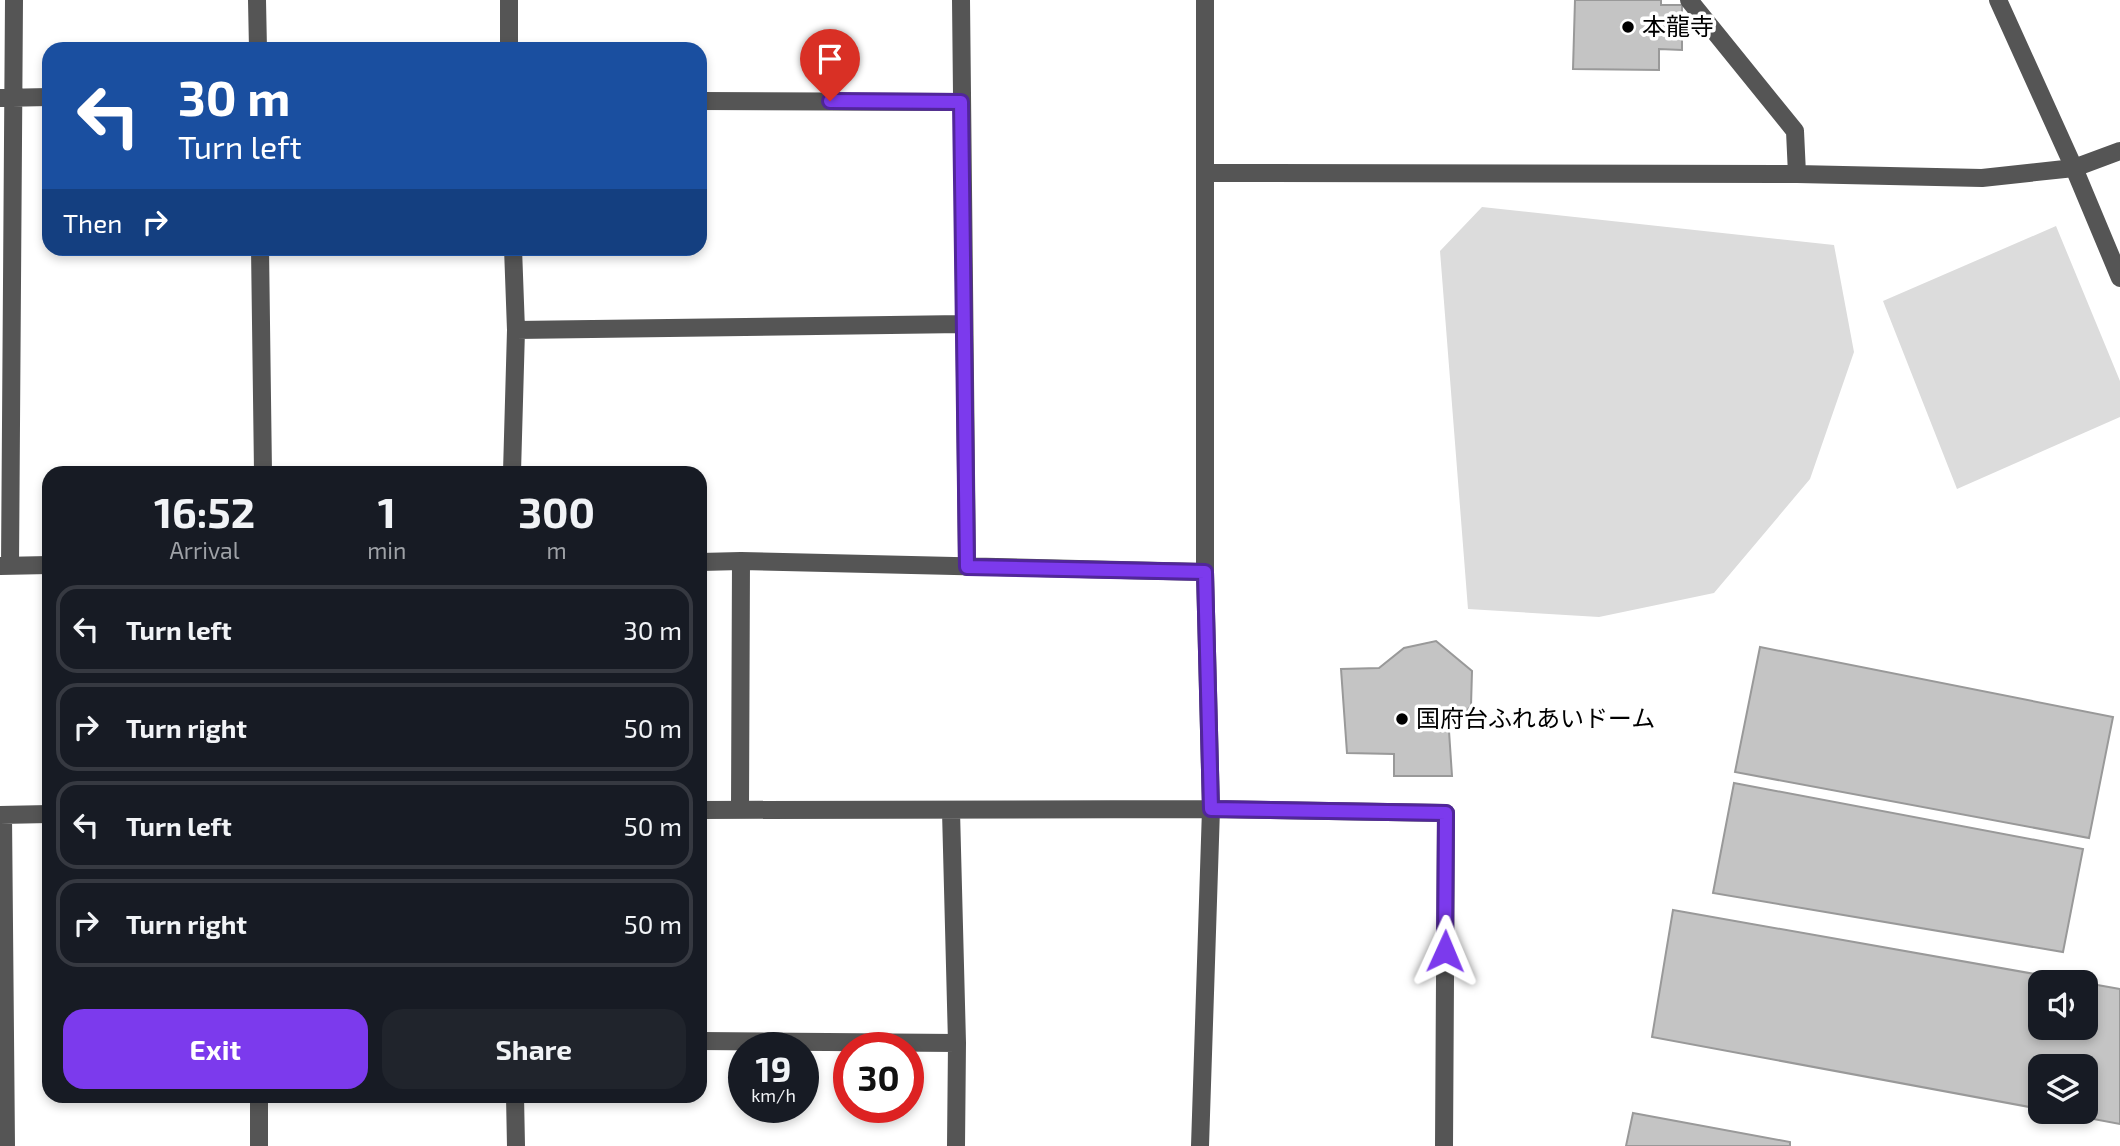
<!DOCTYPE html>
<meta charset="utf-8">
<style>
body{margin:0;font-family:"Exo 2","Noto Sans JP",sans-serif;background:#20242c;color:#f1f3f6;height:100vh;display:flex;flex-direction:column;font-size:26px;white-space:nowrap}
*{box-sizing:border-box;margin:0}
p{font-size:23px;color:#9ea1a6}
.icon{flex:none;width:38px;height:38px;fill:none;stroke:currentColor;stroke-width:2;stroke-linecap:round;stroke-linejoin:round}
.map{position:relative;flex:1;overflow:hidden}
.panel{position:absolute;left:42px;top:466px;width:665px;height:637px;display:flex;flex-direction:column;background:#171b24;border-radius:21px;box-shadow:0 4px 10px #0003}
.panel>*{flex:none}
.guide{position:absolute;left:42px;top:42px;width:665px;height:214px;border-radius:21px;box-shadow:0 4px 10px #0003;background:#1a4fa0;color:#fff;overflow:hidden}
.tools{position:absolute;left:2028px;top:970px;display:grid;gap:14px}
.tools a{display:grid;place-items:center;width:70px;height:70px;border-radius:14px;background:#171b24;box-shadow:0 4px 10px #0003;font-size:35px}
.speed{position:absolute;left:728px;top:1032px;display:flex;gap:14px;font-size:35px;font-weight:700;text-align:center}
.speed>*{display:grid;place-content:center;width:91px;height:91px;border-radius:50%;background:#171b24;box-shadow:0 4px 10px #0003;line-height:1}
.speed small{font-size:18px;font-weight:400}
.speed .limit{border:10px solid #d22;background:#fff;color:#111}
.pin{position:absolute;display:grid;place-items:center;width:60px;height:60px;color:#fff;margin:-72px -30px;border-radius:50% 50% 50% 0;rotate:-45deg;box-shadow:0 0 7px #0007}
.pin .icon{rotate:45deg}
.me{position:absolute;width:77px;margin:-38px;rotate:1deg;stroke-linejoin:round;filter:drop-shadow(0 0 5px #0008)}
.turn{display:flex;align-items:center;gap:24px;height:147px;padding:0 21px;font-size:32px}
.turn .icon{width:91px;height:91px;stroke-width:2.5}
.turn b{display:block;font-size:49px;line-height:60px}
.then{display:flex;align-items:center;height:66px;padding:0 21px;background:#0003;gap:14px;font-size:26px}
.eta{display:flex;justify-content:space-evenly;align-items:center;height:119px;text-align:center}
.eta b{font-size:42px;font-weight:700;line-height:49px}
.button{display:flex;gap:14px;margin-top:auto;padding:14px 21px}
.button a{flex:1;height:80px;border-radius:21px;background:#7c3aed;color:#fff;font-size:28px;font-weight:700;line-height:80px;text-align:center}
.button a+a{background:#20242c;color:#f1f3f6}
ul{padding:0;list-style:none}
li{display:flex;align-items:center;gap:21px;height:88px;margin:0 14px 10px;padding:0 7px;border:4px solid #363941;border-radius:21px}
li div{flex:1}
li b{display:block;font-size:26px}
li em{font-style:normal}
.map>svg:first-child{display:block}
</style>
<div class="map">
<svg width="2120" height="1146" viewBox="0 0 2120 1146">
<rect width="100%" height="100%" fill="#fff"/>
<!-- green -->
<path fill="#dcdcdc" d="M1482,207l352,38 20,107 -44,127 -96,114 -115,24 -131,-8 -28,-358z
M2056,226l64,155v36l-163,72 -74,-188z"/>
<!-- building -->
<path fill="#c4c4c4" stroke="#999" stroke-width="2" d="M1575,0h86v5h21v45l-23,-1v21l-86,-1z
M1436,641l36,30 -1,35 -22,25 3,45h-58v-22l-47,-1 -6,-84 38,-1 25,-20z
M1760,647l353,70 -24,121 -354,-66z
M1734,783l349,66 -20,103 -350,-59z
M1673,910l407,72h-40v45h46v-44l34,6v135l-69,-13h35v-45h-46v43l-388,-72z
M1633,1113l157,29v4h-164z"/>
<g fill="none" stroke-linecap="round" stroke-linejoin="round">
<!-- minor -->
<path stroke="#555" stroke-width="18" d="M257,0l1,49
M961,0l6,567
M1689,0l106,131 2,43
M1998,0l76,168 46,110
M509,49v-49
M0,98l49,-1
M700,101l261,1
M1206,173l591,1 185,4 92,-10 46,-17
M260,248l3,224
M516,330l447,-6
M512,472l4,-142 -3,-82
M700,562l41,-1 464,11
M0,566l49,-1
M10,566l4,-566
M740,808l1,-247
M700,810l511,-1 235,4 -2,333
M951,811l6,232 -1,103
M0,815l49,-1
M3,815l3,331
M700,1041l257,2
M515,1096l1,50
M259,1146v-50
M1200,1146l11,-337 -6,-237v-572"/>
</g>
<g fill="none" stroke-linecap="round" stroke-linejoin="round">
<!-- route casing -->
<g stroke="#51269a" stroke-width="18">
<path id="route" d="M830,101l131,1 6,465 238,5 6,237 235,4 -1,138"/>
</g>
<!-- route -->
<use href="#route" stroke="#7c3aed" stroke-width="12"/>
</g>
<!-- markers -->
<g fill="#000" stroke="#fff" stroke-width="2.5">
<circle cx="1628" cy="27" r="7"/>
<circle cx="1402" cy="719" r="7"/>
</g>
<g text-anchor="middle" stroke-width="7" stroke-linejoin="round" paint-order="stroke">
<!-- poi labels -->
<g font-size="24" fill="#000" stroke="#fff" text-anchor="start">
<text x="1642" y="35">本龍寺</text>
<text x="1416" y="727">国府台ふれあいドーム</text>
</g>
</g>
</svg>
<div class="tools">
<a><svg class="icon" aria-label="sound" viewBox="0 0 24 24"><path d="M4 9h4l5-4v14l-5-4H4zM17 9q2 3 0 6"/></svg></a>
<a><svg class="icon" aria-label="layers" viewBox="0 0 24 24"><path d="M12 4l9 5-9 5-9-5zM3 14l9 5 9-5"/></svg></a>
</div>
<div class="speed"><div>19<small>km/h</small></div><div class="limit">30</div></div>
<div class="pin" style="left:830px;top:101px;background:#d93025"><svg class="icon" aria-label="arrive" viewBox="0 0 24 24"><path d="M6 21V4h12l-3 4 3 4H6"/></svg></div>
<svg class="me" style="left:1445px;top:951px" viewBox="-20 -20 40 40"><path d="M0-17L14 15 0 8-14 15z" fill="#7c3aed" stroke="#fff" stroke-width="4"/></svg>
<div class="guide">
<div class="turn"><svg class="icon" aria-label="left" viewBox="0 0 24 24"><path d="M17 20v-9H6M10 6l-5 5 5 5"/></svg><div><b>30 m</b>Turn left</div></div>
<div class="then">Then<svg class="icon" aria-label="right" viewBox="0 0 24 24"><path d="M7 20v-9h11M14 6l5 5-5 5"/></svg></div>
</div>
<section class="panel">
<div class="eta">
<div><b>16:52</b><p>Arrival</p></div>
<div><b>1</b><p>min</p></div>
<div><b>300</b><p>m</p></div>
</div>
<ul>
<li><svg class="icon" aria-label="left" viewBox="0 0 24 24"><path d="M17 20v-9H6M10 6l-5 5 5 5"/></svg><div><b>Turn left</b></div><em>30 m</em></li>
<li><svg class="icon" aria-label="right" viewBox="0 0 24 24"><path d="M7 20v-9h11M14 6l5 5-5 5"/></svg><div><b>Turn right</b></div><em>50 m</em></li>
<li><svg class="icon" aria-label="left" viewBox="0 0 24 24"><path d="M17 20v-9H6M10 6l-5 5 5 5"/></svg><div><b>Turn left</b></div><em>50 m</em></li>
<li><svg class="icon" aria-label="right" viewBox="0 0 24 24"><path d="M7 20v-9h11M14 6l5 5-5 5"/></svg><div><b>Turn right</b></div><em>50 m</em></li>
</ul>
<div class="button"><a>Exit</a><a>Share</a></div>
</section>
</div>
